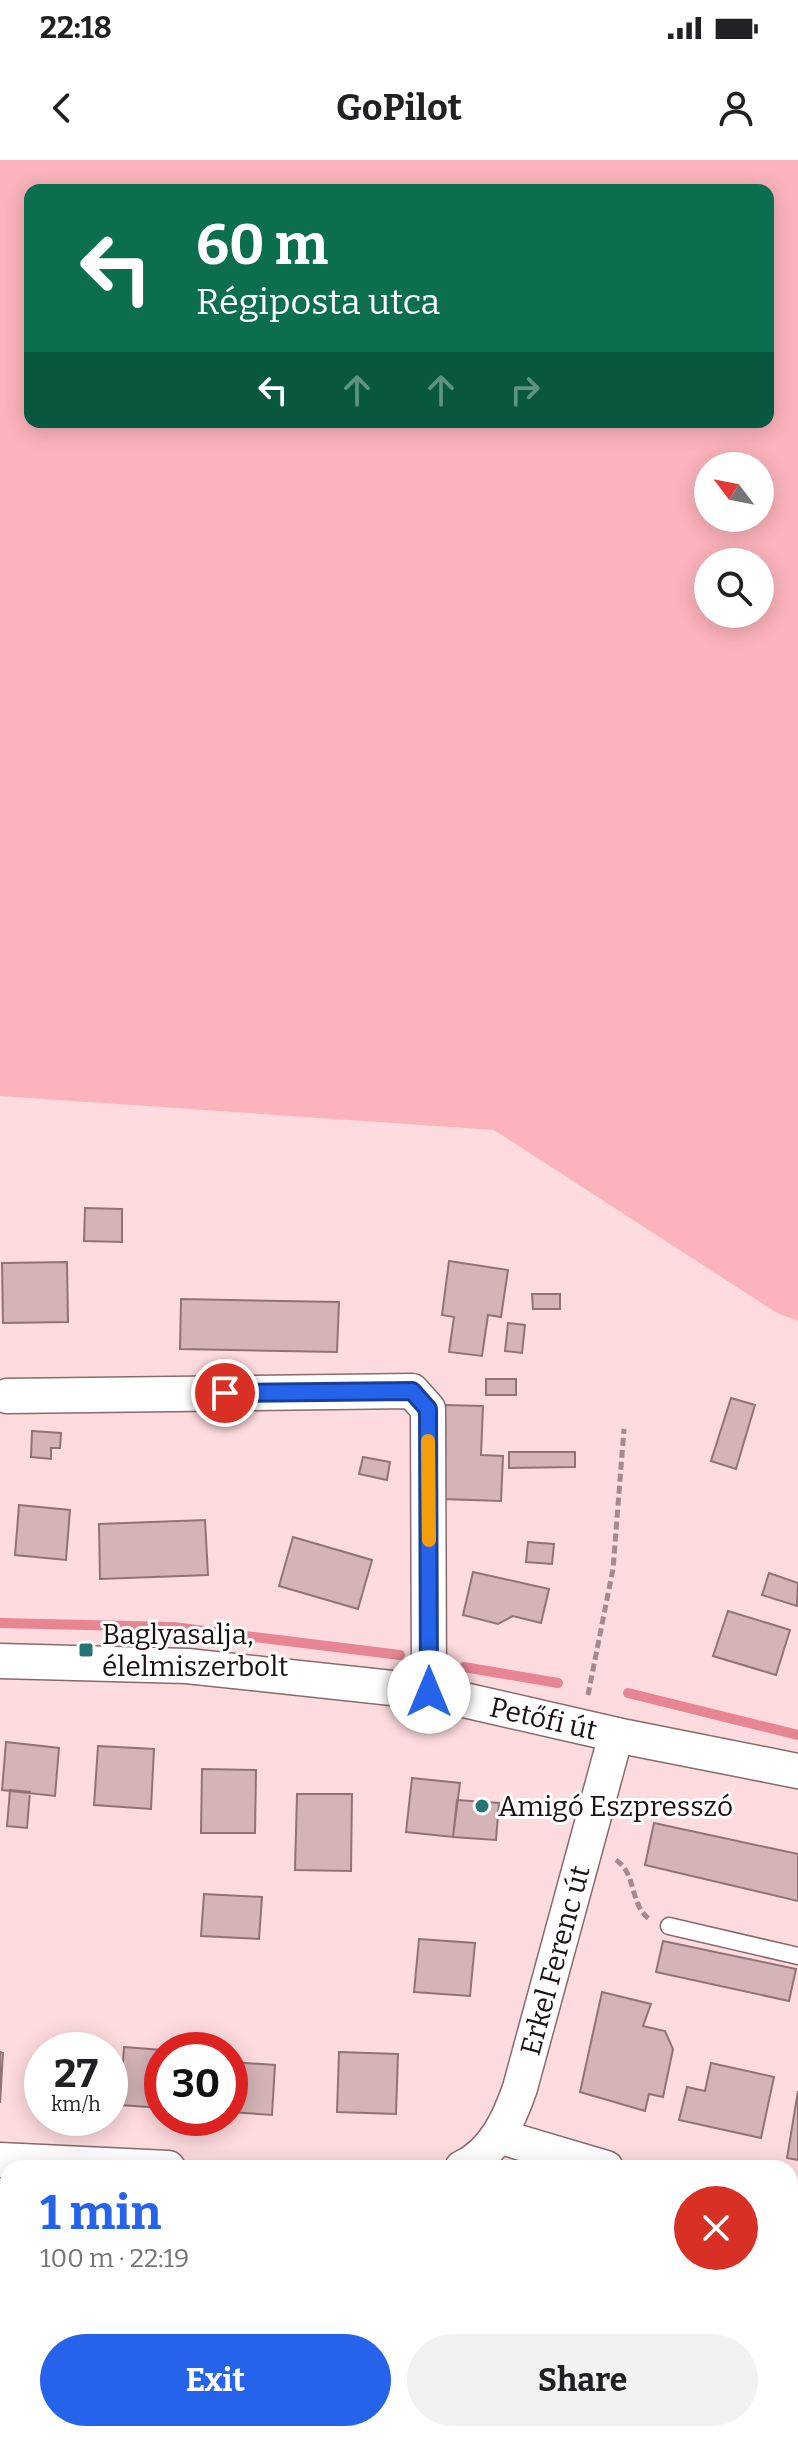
<!DOCTYPE html>
<meta charset="utf-8">
<style>
body{margin:0;font-family:Bitter,serif;background:#f2f2f2;color:#202124;height:100vh;display:flex;flex-direction:column;font-size:30px;white-space:nowrap}
*{box-sizing:border-box;margin:0}
p{font-size:26px;color:#757577}
.icon{flex:none;width:44px;height:44px;fill:none;stroke:currentColor;stroke-width:2;stroke-linecap:round;stroke-linejoin:round}
.map{position:relative;flex:1;overflow:hidden}
.panel{position:absolute;left:0px;top:2000px;width:798px;height:282px;display:flex;flex-direction:column;background:#fff;border-radius:24px 24px 0 0;box-shadow:0 4px 20px #0003}
.panel>*{flex:none}
.banner{position:absolute;left:24px;top:24px;width:750px;height:244px;border-radius:16px;box-shadow:0 4px 20px #0003;background:#0b6e4f;color:#fff;overflow:hidden}
.needle{width:52px;rotate:302deg}
.controls{position:absolute;left:694px;top:292px;display:grid;gap:16px}
.controls a{display:grid;place-items:center;width:80px;height:80px;border-radius:50%;background:#fff;box-shadow:0 4px 20px #0003;font-size:40px}
.speed{position:absolute;left:24px;top:1872px;display:flex;gap:16px;font-size:40px;font-weight:700;text-align:center}
.speed>*{display:grid;place-content:center;width:104px;height:104px;border-radius:50%;background:#fff;box-shadow:0 4px 20px #0003;line-height:1}
.speed small{font-size:20px;font-weight:400}
.speed .limit{border:12px solid #d22;background:#fff;color:#111}
.pin{position:absolute;display:grid;place-items:center;width:68px;height:68px;color:#fff;margin:-34px;border:4px solid #fff;border-radius:50%;box-shadow:0 2px 8px #0007}
.me{position:absolute;width:88px;margin:-44px;rotate:0deg;stroke-linejoin:round;filter:drop-shadow(0 0 6px #0008)}
.turn{display:flex;align-items:center;gap:28px;height:168px;padding:0 40px;font-size:36px}
.turn .icon{width:104px;height:104px;stroke-width:2.5}
.turn b{display:block;font-size:56px;line-height:68px}
.lanes{display:flex;align-items:center;height:76px;padding:0 40px;background:#0003;justify-content:center;gap:40px;direction:ltr}
.lanes .off{opacity:.35}
.round{display:grid;place-items:center;flex:none;width:84px;height:84px;border-radius:42px;background:#f2f2f2}
.head{display:flex;align-items:center;justify-content:space-between;height:136px;padding:0 40px}
h1{font-size:48px;font-weight:700;line-height:60px;color:#2563eb}
.button{display:flex;gap:16px;margin-top:auto;padding:16px 40px}
.button a{flex:1;height:92px;border-radius:48px;background:#2563eb;color:#fff;font-size:32px;font-weight:700;line-height:92px;text-align:center}
.button a+a{background:#f2f2f2;color:#202124}
.status{display:flex;justify-content:space-between;align-items:center;height:56px;padding:0 40px;background:#fff;direction:ltr}
.status svg{height:22px;fill:currentColor}
header{display:flex;justify-content:space-between;align-items:center;height:104px;padding:0 40px;background:#fff;font-size:36px;font-weight:700}
.map>svg:first-child{display:block}
</style>
<div class="status"><b>22:18</b><svg viewBox="0 0 49 12"><path d="M0 12V9h3v3zM5 12V6h3v6zM10 12V3h3v9zM15 12V0h3v12zM26 1h20v11H26zM47 4h2v5h-2z"/></svg></div>
<header><svg class="icon" aria-label="back" viewBox="0 0 24 24"><path d="M15 5l-7 7 7 7"/></svg>GoPilot<svg class="icon" aria-label="person" viewBox="0 0 24 24"><circle cx="12" cy="8" r="4"/><path d="M4 21q1-7 8-7t8 7"/></svg></header>
<div class="map">
<svg width="798" height="2281" viewBox="0 0 798 2281">
<rect width="100%" height="100%" fill="#fedbde"/>
<!-- green -->
<path fill="#fdb3bb" fill-rule="evenodd" d="M0,0h798v1161l-21,-8 -283,-183 -494,-34zM30,30h738v232h-738zM708,306h52v52h-52zM708,402h52v52h-52z
M403,2274h224l16,7h-244z"/>
<g fill="none" stroke-linecap="round" stroke-linejoin="round">
<!-- stream -->
<path stroke="#e78593" stroke-width="10" d="M0,1463l173,4 227,28
M464,1507l94,16
M628,1533l170,42"/>
</g>
<!-- building -->
<path fill="#d5b4b7" stroke="#917376" stroke-width="2" d="M85,1048l37,1v33l-38,-1z
M449,1101l59,9 -7,47 -13,-2 -6,41 -33,-4 5,-35 -12,-2z
M67,1102l1,60 -65,1 -1,-60z
M532,1134h28v15h-27z
M181,1139l158,3 -2,50 -157,-3z
M508,1163l17,2 -3,28 -17,-2z
M486,1219h30v16h-30z
M731,1238l24,7 -19,64 -25,-8z
M444,1245l39,1 -2,49 22,1 -2,45 -60,-2z
M32,1271l29,2 -1,15h-9v11l-20,-2z
M509,1292h66v15l-66,1z
M363,1297l27,5 -3,18 -28,-6z
M19,1345l51,5 -4,50 -51,-5z
M205,1360l3,55 -108,4 -1,-55z
M293,1377l79,23 -14,49 -79,-23z
M528,1382l26,2 -2,20 -26,-2z
M473,1412l76,17 -8,34 -28,-7 -15,8 -35,-9z
M769,1413l29,10 -1,23 -35,-11z
M728,1451l62,19 -14,45 -63,-19z
M6,1582l53,6 -4,48 -53,-6z
M98,1586l56,3 -3,60 -57,-4z
M202,1609l54,1 -1,63h-54z
M412,1618l48,5 -7,54 -47,-5z
M10,1630l20,2 -3,36 -20,-2z
M297,1634h55l-1,77 -56,-1z
M457,1640l42,3 -3,37 -43,-3z
M654,1663l144,31v47l-153,-36z
M204,1734l58,3 -3,42 -58,-3z
M419,1779l56,4 -5,53 -56,-4z
M663,1781l133,28 -7,32 -133,-29z
M602,1832l49,12 -8,22 22,5 8,18 -10,48 -14,-3 -4,17 -65,-19z
M124,1887l38,3v58l-42,-3z
M0,1892l3,1 -3,50z
M339,1892l59,2 -2,60 -59,-2z
M42,1896v48l-3,-1z
M230,1902l45,3 -3,50 -42,-3z
M711,1903l63,14 -13,61 -82,-18 8,-33 18,4z
M798,1931v69l-11,-2z
M798,2161v33l-8,-3z
M0,2208l8,4 -8,26z
M0,2249l8,3v15l-7,14z
M23,2274h50l-3,7h-32z
M118,2274h26l15,7h-44z"/>
<g fill="none" stroke-linecap="round" stroke-linejoin="round">
<!-- service casing -->
<g stroke="#886a6c" stroke-width="19">
<path id="service" d="M669,1766l129,30"/>
</g>
<!-- minor casing -->
<g stroke="#886a6c" stroke-width="37">
<g id="minor">
<path d="M7,1236l405,-5 16,18 1,283"/>
<path id="s1" d="M0,1501l187,5 242,26 197,45 172,34"/>
<path d="M498,1976l108,32"/>
<path d="M0,2000l168,8"/>
<path id="s2" d="M462,2008c32,-15 47,-48 58,-80l96,-353"/>
<path d="M790,2063l8,3"/>
<path d="M0,2174l8,4"/>
<path d="M185,2274l13,7"/>
</g>
</g>
<!-- path -->
<path stroke="#a48a8c" stroke-width="5" stroke-dasharray="8 4" stroke-linecap="butt" d="M588,1535l25,-126 11,-140
M616,1700c21,14 13,43 33,59"/>
<!-- service -->
<use href="#service" stroke="#fff" stroke-width="16"/>
<!-- minor -->
<use href="#minor" stroke="#fff" stroke-width="34"/>
</g>
<g fill="none" stroke-linecap="round" stroke-linejoin="round">
<!-- route casing -->
<g stroke="#184099" stroke-width="20">
<path id="route" d="M225,1233l187,-2 16,18 1,283"/>
</g>
<!-- route -->
<use href="#route" stroke="#2563eb" stroke-width="14"/>
<!-- slow -->
<path stroke="#f59e0b" stroke-width="14" d="M428,1281l1,99"/>
</g>
<!-- markers -->
<g fill="#287376" stroke="#fff" stroke-width="3">
<rect x="78" y="1482" width="16" height="16" rx="4"/>
<circle cx="482" cy="1646" r="8"/>
</g>
<g text-anchor="middle" stroke-width="6" stroke-linejoin="round" paint-order="stroke">
<!-- poi labels -->
<g font-size="28" fill="#1c1011" stroke="#fff" text-anchor="start">
<text x="102" y="1484">Baglyasalja,<tspan x="102" dy="32">élelmiszerbolt</tspan></text>
<text x="498" y="1656">Amigó Eszpresszó</text>
</g>
<!-- street labels -->
<g font-size="28" fill="#1c1011" stroke="#fff">
<text dy="10" stroke="none"><textPath href="#s1" startOffset="548">Petőfi út</textPath></text>
<text dy="10" stroke="none"><textPath href="#s2" startOffset="234">Erkel Ferenc út</textPath></text>
</g>
</g>
</svg>
<div class="controls">
<a><svg class="needle" viewBox="-14 -14 28 28"><path d="M0-13l5 13h-10z" fill="#e53935"/><path d="M0 13l5-13h-10z" fill="#757577"/></svg></a>
<a><svg class="icon" aria-label="search" viewBox="0 0 24 24"><circle cx="10" cy="10" r="6"/><path d="M15 15l6 6"/></svg></a>
</div>
<div class="speed"><div>27<small>km/h</small></div><div class="limit">30</div></div>
<div class="pin" style="left:225px;top:1233px;background:#d93025"><svg class="icon" aria-label="arrive" viewBox="0 0 24 24"><path d="M6 21V4h12l-3 4 3 4H6"/></svg></div>
<svg class="me" style="left:429px;top:1532px" viewBox="-20 -20 40 40"><circle r="19" fill="#fff"/><path d="M0-13L10 11 0 6-10 11z" fill="#2563eb"/></svg>
<div class="banner">
<div class="turn"><svg class="icon" aria-label="left" viewBox="0 0 24 24"><path d="M17 20v-9H6M10 6l-5 5 5 5"/></svg><div><b>60 m</b>Régiposta utca</div></div>
<div class="lanes"><svg class="icon" aria-label="left" viewBox="0 0 24 24"><path d="M17 20v-9H6M10 6l-5 5 5 5"/></svg><svg class="icon off" aria-label="ahead" viewBox="0 0 24 24"><path d="M12 20V5M6 11l6-6 6 6"/></svg><svg class="icon off" aria-label="ahead" viewBox="0 0 24 24"><path d="M12 20V5M6 11l6-6 6 6"/></svg><svg class="icon off" aria-label="right" viewBox="0 0 24 24"><path d="M7 20v-9h11M14 6l5 5-5 5"/></svg></div>
</div>
<section class="panel">
<div class="head"><div><h1>1 min</h1><p>100 m · 22:19</p></div><a class="round" style="background:#d93025;color:#fff"><svg class="icon" aria-label="close" viewBox="0 0 24 24"><path d="M6 6l12 12M18 6L6 18"/></svg></a></div>
<div class="button"><a>Exit</a><a>Share</a></div>
</section>
</div>
